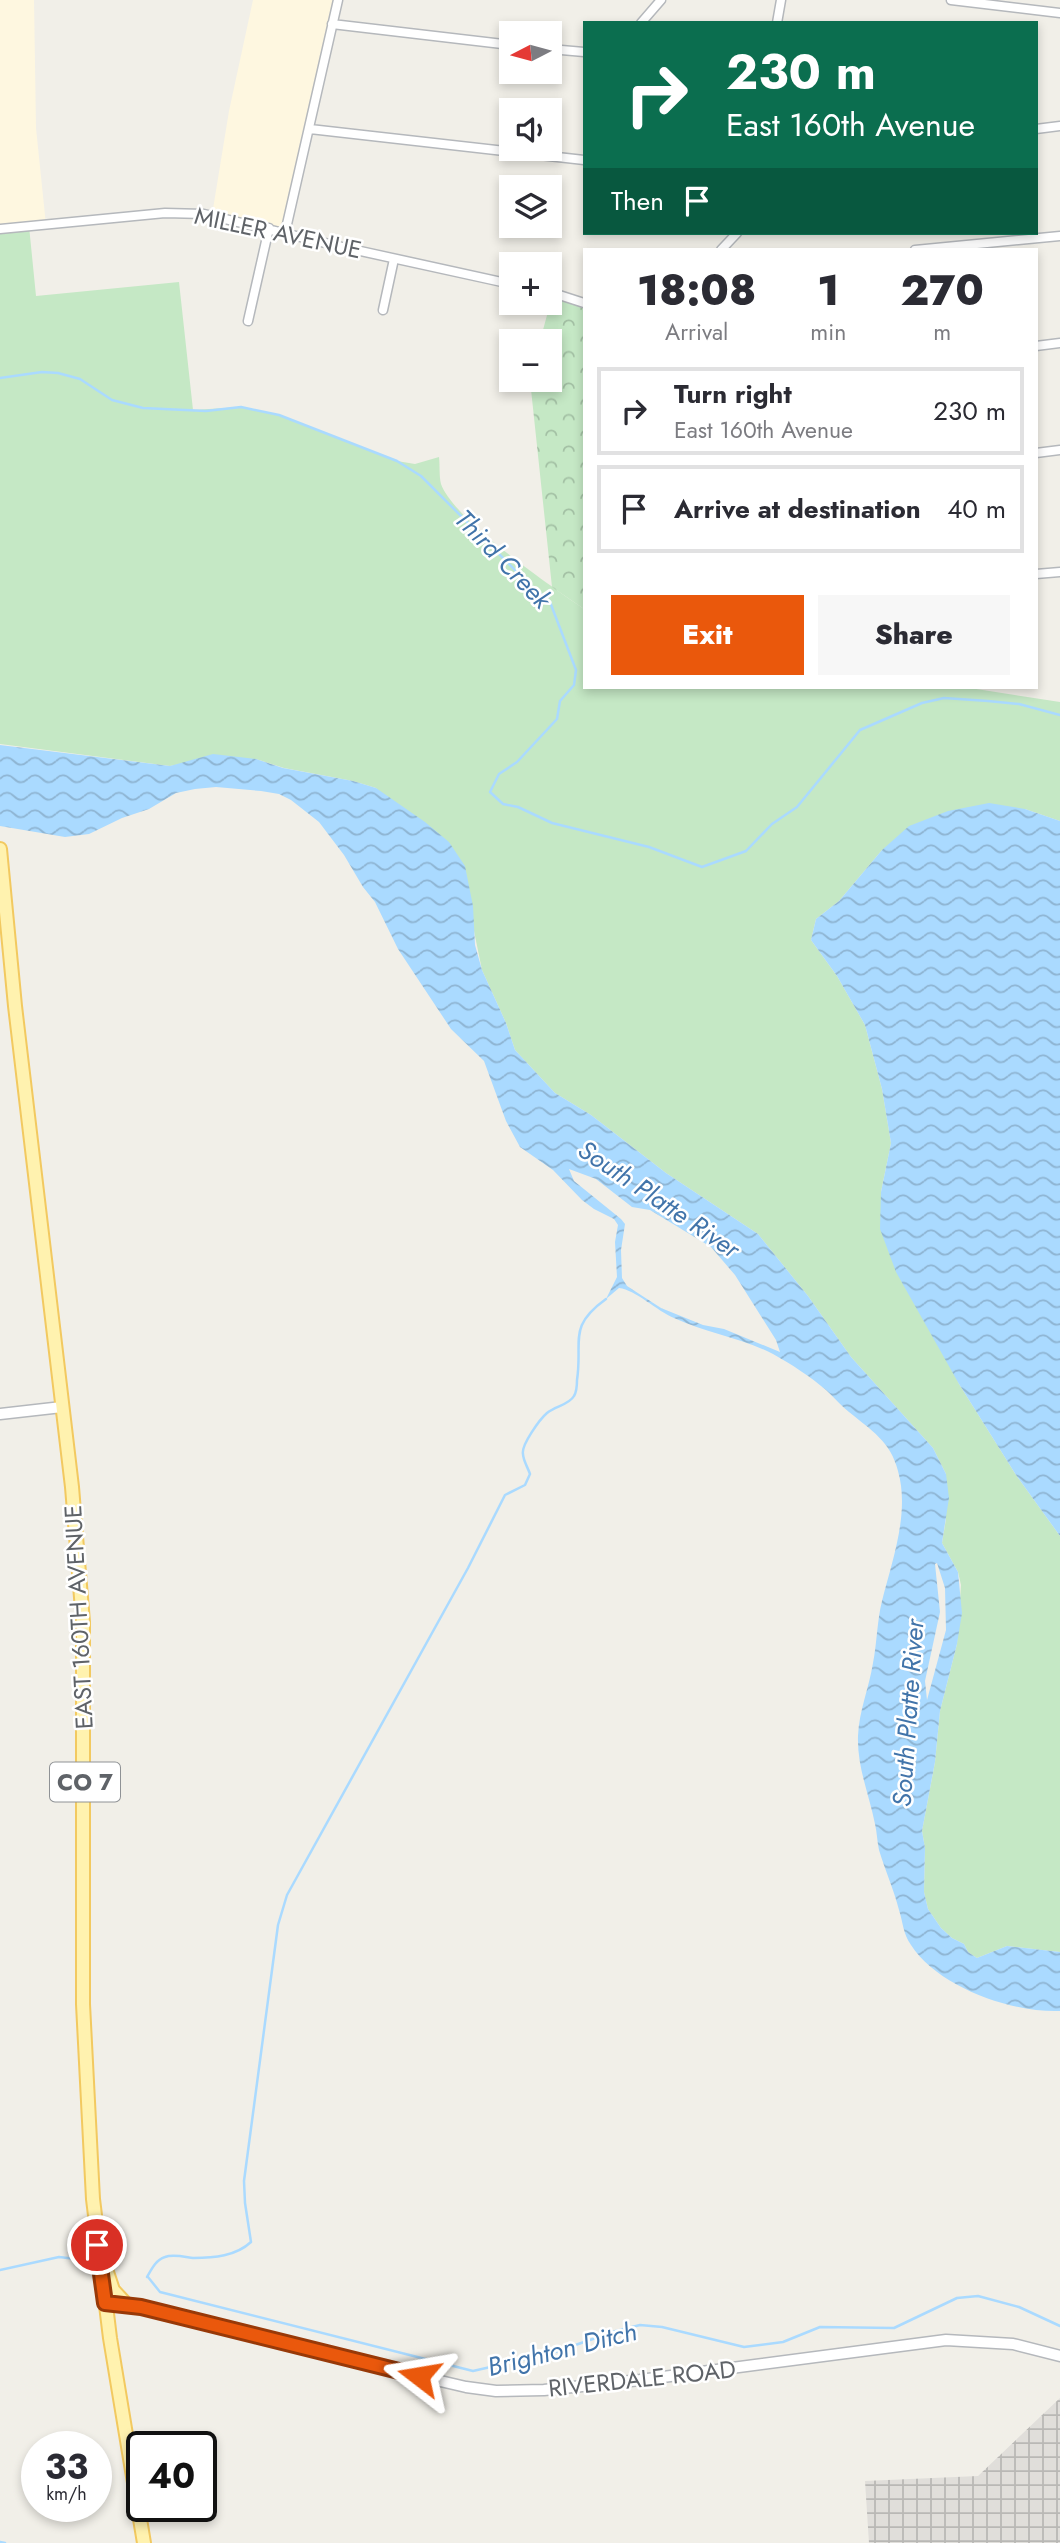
<!DOCTYPE html>
<meta charset="utf-8">
<style>
body{margin:0;font-family:Jost,sans-serif;background:#f7f7f7;color:#2b2b33;height:100vh;display:flex;flex-direction:column;font-size:26px;white-space:nowrap}
*{box-sizing:border-box;margin:0}
p{font-size:23px;color:#7c7c81}
.icon{flex:none;width:38px;height:38px;fill:none;stroke:currentColor;stroke-width:2;stroke-linecap:round;stroke-linejoin:round}
.map{position:relative;flex:1;overflow:hidden}
.panel{position:absolute;left:583px;top:248px;width:455px;height:441px;display:flex;flex-direction:column;background:#fff;border-radius:0px;box-shadow:0 4px 10px #0003}
.panel>*{flex:none}
.banner{position:absolute;left:583px;top:21px;width:455px;height:214px;border-radius:0px;box-shadow:0 4px 10px #0003;background:#0b6e4f;color:#fff;overflow:hidden}
.needle{width:46px;rotate:264deg}
.tools{position:absolute;left:499px;top:21px;display:grid;gap:14px}
.tools a{display:grid;place-items:center;width:63px;height:63px;border-radius:0px;background:#fff;box-shadow:0 4px 10px #0003;font-size:35px}
.speed{position:absolute;left:21px;top:2431px;display:flex;gap:14px;font-size:35px;font-weight:700;text-align:center}
.speed>*{display:grid;place-content:center;width:91px;height:91px;border-radius:50%;background:#fff;box-shadow:0 4px 10px #0003;line-height:1}
.speed small{font-size:18px;font-weight:400}
.speed .limit{border:4px solid #111;border-radius:10px;background:#fff;color:#111}
.pin{position:absolute;display:grid;place-items:center;width:60px;height:60px;color:#fff;margin:-30px;border:4px solid #fff;border-radius:50%;box-shadow:0 2px 7px #0007}
.me{position:absolute;width:77px;margin:-38px;rotate:284deg;stroke-linejoin:round;filter:drop-shadow(0 0 5px #0008)}
.turn{display:flex;align-items:center;gap:24px;height:147px;padding:0 28px;font-size:32px}
.turn .icon{width:91px;height:91px;stroke-width:2.5}
.turn b{display:block;font-size:49px;line-height:60px}
.then{display:flex;align-items:center;height:66px;padding:0 28px;background:#0003;gap:14px;font-size:26px}
.eta{display:flex;justify-content:space-evenly;align-items:center;height:119px;text-align:center}
.eta b{font-size:42px;font-weight:800;line-height:49px}
.cta{display:flex;gap:14px;margin-top:auto;padding:14px 28px}
.cta a{flex:1;height:80px;border-radius:0px;background:#ea580c;color:#fff;font-size:28px;font-weight:800;line-height:80px;text-align:center}
.cta a+a{background:#f7f7f7;color:#2b2b33}
ul{padding:0;list-style:none}
li{display:flex;align-items:center;gap:21px;height:88px;margin:0 14px 10px;padding:0 14px;border:4px solid #e1e1e2;border-radius:0px}
li div{flex:1}
li b{display:block;font-size:26px}
li em{font-style:normal}
.map>svg:first-child{display:block}
</style>
<div class="map">
<svg width="1060" height="2543" viewBox="0 0 1060 2543">
<defs>
<pattern id="industrial-grid" width="8" height="8" patternUnits="userSpaceOnUse" patternTransform="scale(1.75)"><rect width="8" height="8" fill="#e0deda"/><path d="M0 4h8M4 0v8" fill="none" stroke="#b9b8b5"/></pattern>
<pattern id="park-crowns" width="20" height="18" patternUnits="userSpaceOnUse" patternTransform="scale(1.75)"><rect width="20" height="18" fill="#c5e8c5"/><path d="M2 6a3 3 0 1 1 6 0M12 15a3 3 0 1 1 6 0" fill="none" stroke="#a3c0a4"/></pattern>
<pattern id="water-waves" width="16" height="10" patternUnits="userSpaceOnUse" patternTransform="scale(1.75)"><rect width="16" height="10" fill="#aadaff"/><path d="M0 5q4-4 8 0t8 0" fill="none" stroke="#8eb4d2"/></pattern>
</defs>
<rect width="100%" height="100%" fill="#f1efe8"/>
<!-- commercial -->
<path fill="#fef7e0" d="M0,0h34l2,128 10,97 -46,4z
M253,0h85l-53,233 -73,-18 17,-104z"/>
<!-- industrial -->
<path fill="url(#industrial-grid)" d="M1060,2398v145h-191l-4,-62 113,-5z"/>
<!-- grass -->
<path fill="#c5e8c5" d="M29,226l7,70 143,-14 14,128 48,-3 38,8 118,46 18,3 24,-7c1,8 0,19 2,27 13,36 110,102 143,125v79h386l90,14v119l-35,-12 -143,41 -43,51 -23,18 -5,21 26,36 28,49 17,64 9,54 -10,49 78,192 57,91 44,61v416l-53,-6 -30,12 -9,-6 -4,-8 -12,-6 -11,-10 -13,-19 -4,-17 1,-44 -3,-17 13,-69 5,-51 17,-67 4,-59 -3,-13 -16,-29 4,-24v-45l-13,-26 -82,-91 -43,-61 -50,-62 -92,-61 -75,-58 -36,-22 -40,-43 -9,-27 -24,-53 -8,-39 -98,-143 -23,-7 -69,-13 -28,-9 -65,3 -21,4 -170,-22v-514z"/>
<!-- park -->
<path fill="url(#park-crowns)" d="M553,293l31,10v306l-32,-22 -22,-207h20v-39h-10z"/>
<!-- water -->
<path fill="url(#water-waves)" fill-rule="evenodd" d="M0,745l170,21 43,-12 43,5 27,9 70,13 23,7 49,34 24,20 16,24 8,40 2,39 7,25 24,53 9,27 40,43 36,22 75,58 92,61 50,62 43,61 82,91 13,26 3,24 -7,45 16,29 4,41 -5,31 -17,67 -5,51 -13,69 3,17 -1,44 4,17 13,19 11,10 12,6 4,8 9,6 30,-12 53,6v59c-48,2 -122,-24 -149,-66 -8,-11 -8,-23 -12,-35 -5,-20 -14,-40 -20,-60 -2,-9 -2,-18 -4,-26 -6,-30 -18,-57 -17,-88 1,-25 11,-48 15,-73 4,-20 4,-42 9,-62 10,-40 28,-88 16,-130 -7,-29 -27,-41 -49,-59 -9,-7 -15,-15 -23,-22 -15,-13 -35,-26 -53,-36 -31,-16 -66,-21 -99,-36 -17,-7 -38,-28 -55,-30l-13,11 11,-22 -2,-35 3,-17 -4,-6 -20,-10 -12,-9 -29,-30 -33,-23 -14,-26 -22,-60 -33,-32 -53,-80 -23,-47 -12,-15 -19,-32 -25,-33 -28,-22 -12,-6 -18,-3 -45,-4 -21,2 -19,4 -27,16 -27,9 -33,16 -24,3 -65,-11zM569,1169l27,10 36,28 18,3 61,37 24,28 41,65 4,12 -56,-23 -21,-4 -42,-17 -34,-22 -5,-8 -1,-28 4,-26 -4,-5 -47,-38zM937,1563l8,25 1,42 -19,70 -2,-19 15,-69 -5,-48z
M989,803l36,6 35,12v715l-44,-61 -57,-91 -63,-112 -16,-43 1,-37 10,-49 -9,-54 -17,-64 -28,-49 -26,-36 5,-21 23,-18 43,-51 27,-24 39,-15z"/>
<g fill="none" stroke-linecap="round" stroke-linejoin="round">
<!-- stream -->
<path stroke="#aadaff" stroke-width="2.5" d="M0,378l42,-6 16,1 22,6 32,21 31,8 63,3 35,-4 38,8 118,46 24,15 111,111 18,15 26,68 -2,15 -14,16 -3,18 -40,43 -18,12 -9,18 13,12 15,3 34,16 97,24 53,20 44,-16 26,-27 25,-17 63,-77 62,-27 22,-5 44,3 31,3 41,11
M0,2270l59,-13 17,2
M147,2277c5,-9 9,-17 18,-20 8,-3 20,0 28,1 21,0 43,-2 58,-16l-6,-39 -1,-22 34,-256 9,-30 181,-327 37,-73 20,-10 5,-11c-2,-6 -7,-14 -7,-20 -2,-9 17,-35 24,-41 8,-7 22,-8 27,-17 3,-5 3,-11 3,-16 6,-39 -10,-53 29,-81
M148,2277l12,15 313,79 82,-19 61,-21 24,-6 22,2 82,20 39,-5 37,-15 74,1 63,-30 21,-2 41,11 41,19
M0,2542l5,1"/>
<!-- minor casing -->
<g stroke="#b5b8bc" stroke-width="11">
<path id="minor" d="M951,0l109,13
M641,23l20,-23
M777,23l4,-23
M332,24l179,21
M550,49l34,3
M310,129l274,31
M1036,129l24,-3
M0,229l165,-16 39,1 138,33 169,37
M285,233l53,-233
M721,250l16,-17
M915,250l145,-14
M550,292l34,11
M383,310l11,-51
M248,321l21,-93
M1036,346l24,-3
M1036,453l24,-3
M1036,574l24,-2"/>
</g>
<!-- tertiary casing -->
<g stroke="#b5b8bc" stroke-width="13">
<path id="tertiary" d="M0,1414l62,-7
M105,2303l21,1 15,3 278,69 47,11 30,4 48,-1 96,-10 306,-40 67,4 47,12"/>
</g>
<!-- primary casing -->
<g stroke="#f2c960" stroke-width="16">
<path id="primary" d="M0,849l15,157 57,481 11,135v382l10,195 17,139 34,205
M107,2272l6,18 13,14"/>
</g>
<!-- minor -->
<use href="#minor" stroke="#fff" stroke-width="8"/>
<!-- tertiary -->
<use href="#tertiary" stroke="#fff" stroke-width="10"/>
<!-- primary -->
<use href="#primary" stroke="#fff2af" stroke-width="12"/>
</g>
<g fill="none" stroke-linecap="round" stroke-linejoin="round">
<!-- route casing -->
<g stroke="#983908" stroke-width="18">
<path id="route" d="M97,2245l8,58 36,4 278,69"/>
</g>
<!-- route -->
<use href="#route" stroke="#ea580c" stroke-width="12"/>
</g>
<g text-anchor="middle" stroke-width="5" stroke-linejoin="round" paint-order="stroke">
<!-- shield labels -->
<rect fill="#fff" stroke="#8f9295" stroke-width="2" x="50" y="1762.5" width="70" height="39" rx="5"/>
<g font-size="23" font-weight="bold" fill="#5f6368">
<text x="85" y="1790">CO 7</text>
</g>
<!-- street labels -->
<g font-size="24" fill="#5f6368" stroke="#fff">
<text transform="translate(278 233) rotate(12)" y="8">MILLER AVENUE</text>
<text transform="translate(79 1617) rotate(-93)" y="8">EAST 160TH AVENUE</text>
<text transform="translate(642 2379) rotate(-6)" y="8">RIVERDALE ROAD</text>
</g>
<!-- water labels -->
<g font-size="26" font-style="italic" fill="#4174aa" stroke="#fff">
<text transform="translate(503 559) rotate(46)" y="9">Third Creek</text>
<text transform="translate(659 1199) rotate(34)" y="9">South Platte River</text>
<text transform="translate(908 1713) rotate(-86)" y="9">South Platte River</text>
<text transform="translate(562 2349) rotate(-14)" y="9">Brighton Ditch</text>
</g>
</g>
</svg>
<div class="tools">
<a><svg class="needle" viewBox="-14 -14 28 28"><path d="M0-13l5 13h-10z" fill="#e53935"/><path d="M0 13l5-13h-10z" fill="#7c7c81"/></svg></a>
<a><svg class="icon" aria-label="sound" viewBox="0 0 24 24"><path d="M4 9h4l5-4v14l-5-4H4zM17 9q2 3 0 6"/></svg></a>
<a><svg class="icon" aria-label="layers" viewBox="0 0 24 24"><path d="M12 4l9 5-9 5-9-5zM3 14l9 5 9-5"/></svg></a>
<a>+</a>
<a>−</a>
</div>
<div class="speed"><div>33<small>km/h</small></div><div class="limit">40</div></div>
<div class="pin" style="left:97px;top:2245px;background:#d93025"><svg class="icon" aria-label="arrive" viewBox="0 0 24 24"><path d="M6 21V4h12l-3 4 3 4H6"/></svg></div>
<svg class="me" style="left:419px;top:2376px" viewBox="-20 -20 40 40"><path d="M0-17L14 15 0 8-14 15z" fill="#ea580c" stroke="#fff" stroke-width="4"/></svg>
<div class="banner">
<div class="turn"><svg class="icon" aria-label="right" viewBox="0 0 24 24"><path d="M7 20v-9h11M14 6l5 5-5 5"/></svg><div><b>230 m</b>East 160th Avenue</div></div>
<div class="then">Then<svg class="icon" aria-label="arrive" viewBox="0 0 24 24"><path d="M6 21V4h12l-3 4 3 4H6"/></svg></div>
</div>
<section class="panel">
<div class="eta">
<div><b>18:08</b><p>Arrival</p></div>
<div><b>1</b><p>min</p></div>
<div><b>270</b><p>m</p></div>
</div>
<ul>
<li><svg class="icon" aria-label="right" viewBox="0 0 24 24"><path d="M7 20v-9h11M14 6l5 5-5 5"/></svg><div><b>Turn right</b><p>East 160th Avenue</p></div><em>230 m</em></li>
<li><svg class="icon" aria-label="arrive" viewBox="0 0 24 24"><path d="M6 21V4h12l-3 4 3 4H6"/></svg><div><b>Arrive at destination</b></div><em>40 m</em></li>
</ul>
<div class="cta"><a>Exit</a><a>Share</a></div>
</section>
</div>
